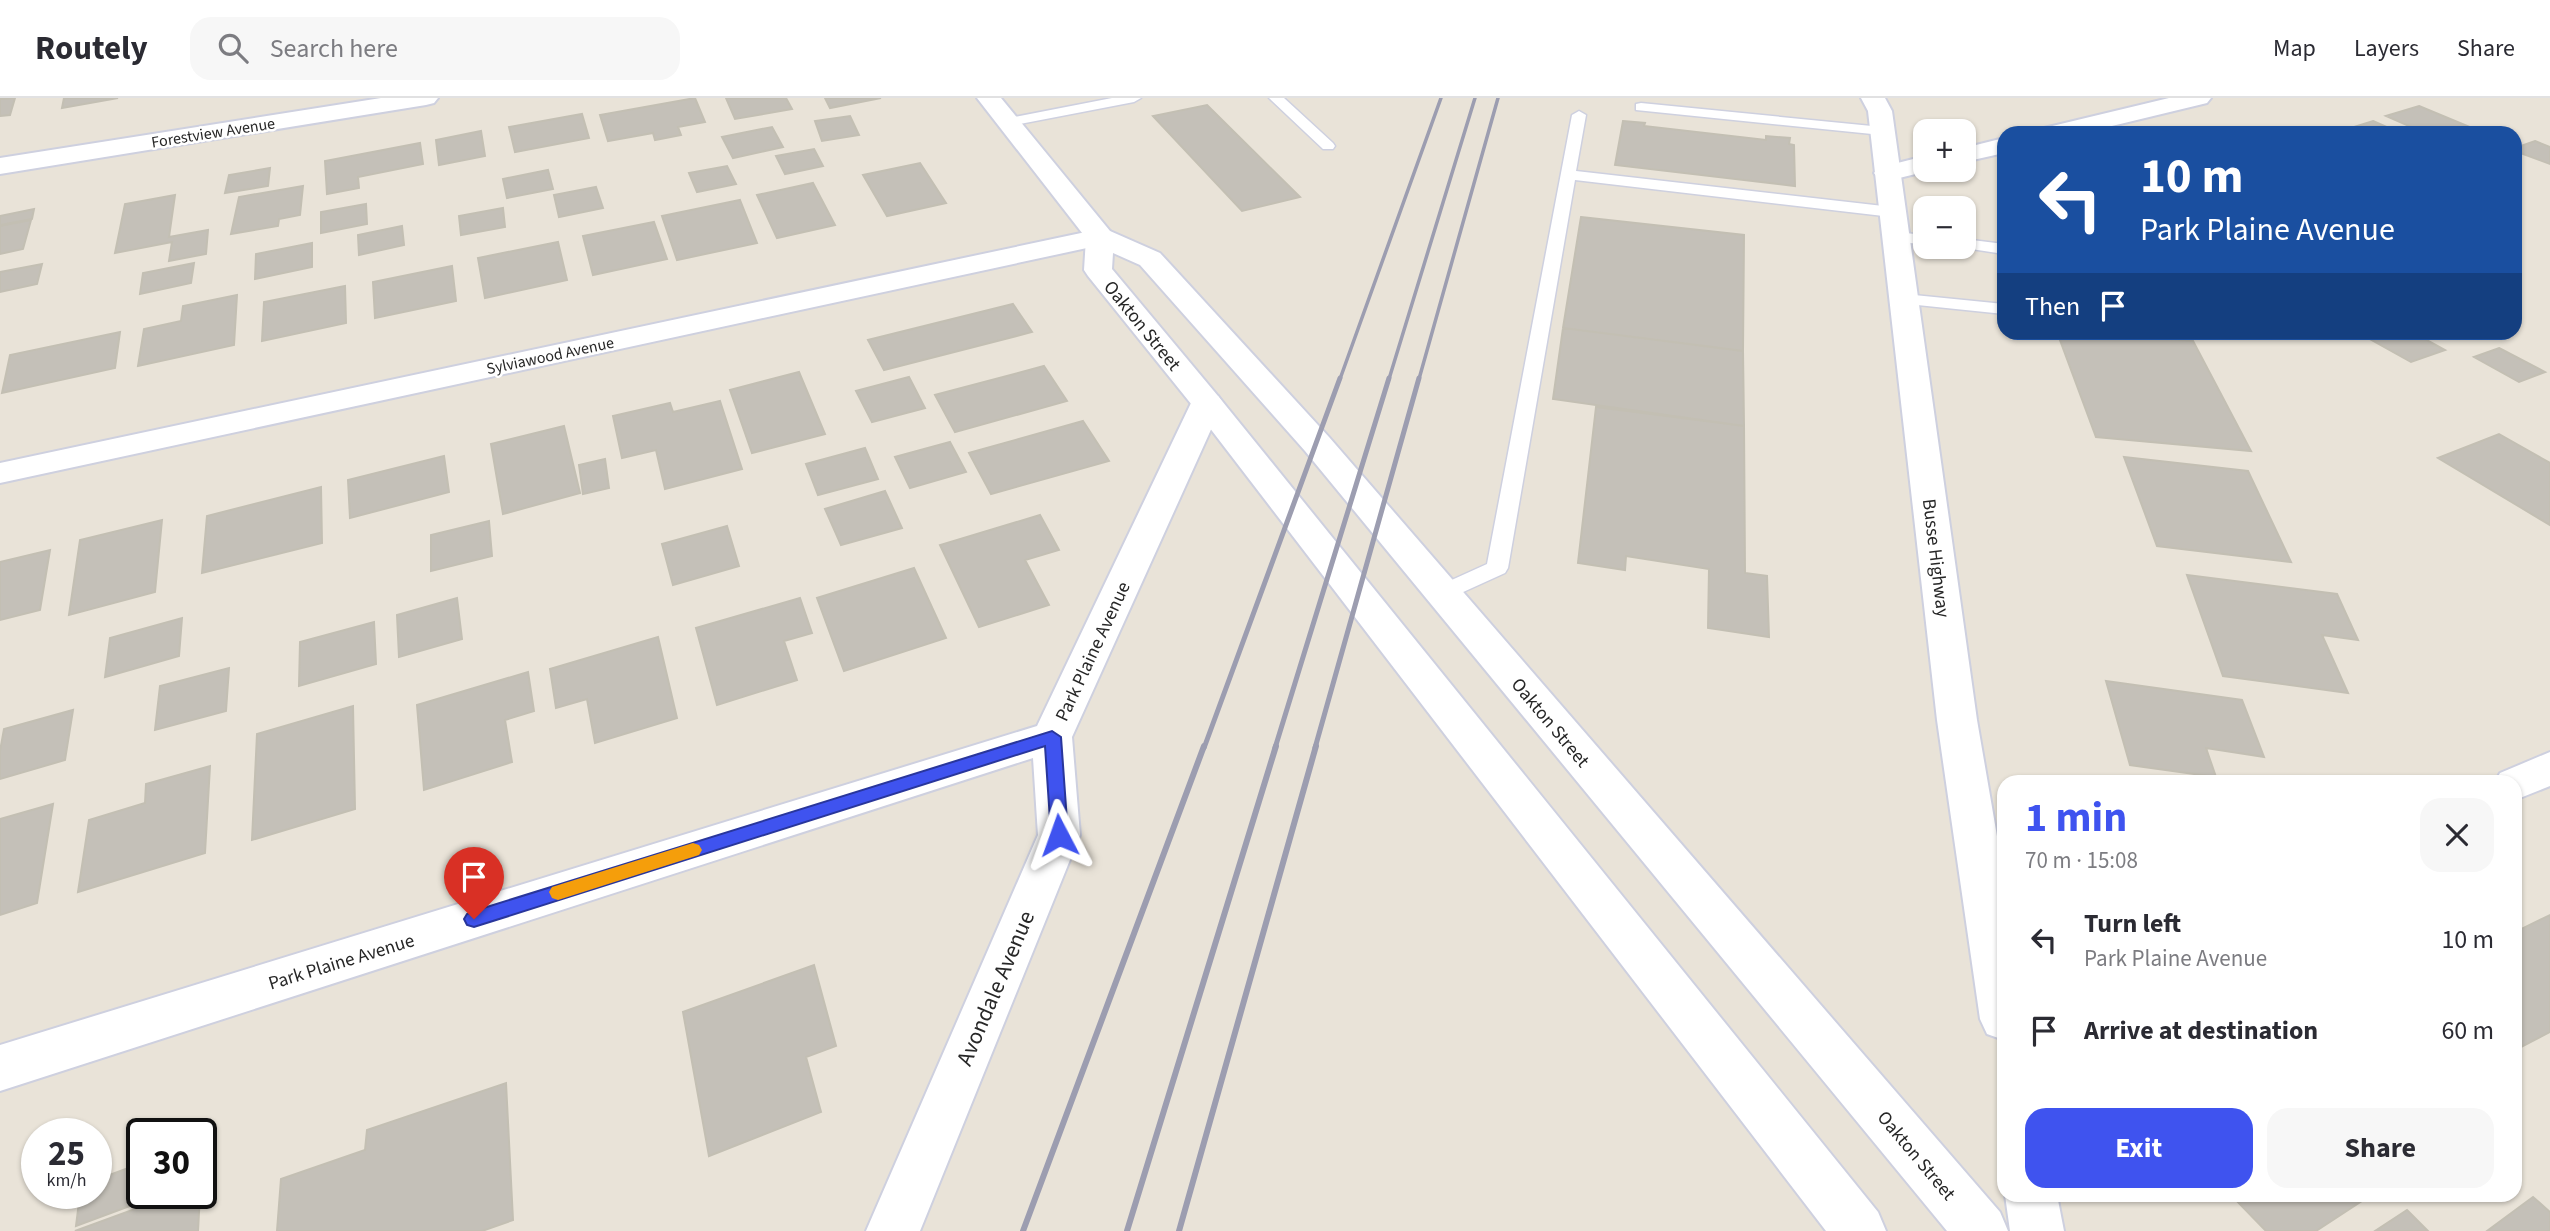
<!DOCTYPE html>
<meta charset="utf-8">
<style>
body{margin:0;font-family:"Source Sans 3",sans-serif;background:#f7f7f7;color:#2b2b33;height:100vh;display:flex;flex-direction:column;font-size:26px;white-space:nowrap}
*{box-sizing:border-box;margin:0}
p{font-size:23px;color:#7c7c81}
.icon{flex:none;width:38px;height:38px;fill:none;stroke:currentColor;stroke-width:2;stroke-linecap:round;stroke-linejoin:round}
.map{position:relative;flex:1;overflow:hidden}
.sheet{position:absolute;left:1997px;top:677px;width:525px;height:427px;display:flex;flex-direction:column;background:#fff;border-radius:21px;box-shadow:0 2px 5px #0004}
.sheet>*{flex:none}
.guide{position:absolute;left:1997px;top:28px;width:525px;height:214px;border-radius:21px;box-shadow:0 2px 5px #0004;background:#1a4fa0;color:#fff;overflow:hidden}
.tools{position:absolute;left:1913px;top:21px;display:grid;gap:14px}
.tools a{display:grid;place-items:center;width:63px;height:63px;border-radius:14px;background:#fff;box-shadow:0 2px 5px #0004;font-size:35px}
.speed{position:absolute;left:21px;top:1020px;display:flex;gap:14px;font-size:35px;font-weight:700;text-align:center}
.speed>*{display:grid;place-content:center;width:91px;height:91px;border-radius:50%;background:#fff;box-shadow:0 2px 5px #0004;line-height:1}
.speed small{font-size:18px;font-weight:400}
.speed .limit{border:4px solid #111;border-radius:10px;background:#fff;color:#111}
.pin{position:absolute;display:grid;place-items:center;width:60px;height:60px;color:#fff;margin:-72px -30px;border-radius:50% 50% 50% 0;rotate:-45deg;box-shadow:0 0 7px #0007}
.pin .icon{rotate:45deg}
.me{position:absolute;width:77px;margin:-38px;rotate:356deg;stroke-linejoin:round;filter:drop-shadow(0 0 5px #0008)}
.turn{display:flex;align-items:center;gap:24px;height:147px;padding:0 28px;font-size:32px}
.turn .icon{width:91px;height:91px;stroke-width:2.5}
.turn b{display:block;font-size:49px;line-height:60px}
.then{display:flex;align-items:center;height:66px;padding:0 28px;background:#0003;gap:14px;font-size:26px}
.round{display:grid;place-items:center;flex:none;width:74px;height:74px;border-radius:21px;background:#f7f7f7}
.overview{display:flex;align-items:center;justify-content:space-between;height:119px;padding:0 28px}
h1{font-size:42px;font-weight:700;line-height:52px;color:#3f53ef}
.button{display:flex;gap:14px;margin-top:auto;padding:14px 28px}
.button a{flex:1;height:80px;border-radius:21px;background:#3f53ef;color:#fff;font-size:28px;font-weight:700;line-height:80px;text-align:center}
.button a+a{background:#f7f7f7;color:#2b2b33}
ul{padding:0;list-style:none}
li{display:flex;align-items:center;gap:21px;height:91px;padding:0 28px}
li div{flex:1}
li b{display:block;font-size:26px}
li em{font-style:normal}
header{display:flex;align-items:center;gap:42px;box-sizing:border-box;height:98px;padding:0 35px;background:#fff;border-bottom:2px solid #e1e1e2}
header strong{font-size:33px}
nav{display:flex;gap:38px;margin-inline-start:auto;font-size:24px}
.search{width:490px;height:63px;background:#f7f7f7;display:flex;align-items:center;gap:18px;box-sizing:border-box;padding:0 24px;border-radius:21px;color:#7c7c81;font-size:26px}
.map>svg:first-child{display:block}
</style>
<header>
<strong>Routely</strong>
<div class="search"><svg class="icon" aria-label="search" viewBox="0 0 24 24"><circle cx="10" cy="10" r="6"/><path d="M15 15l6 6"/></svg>Search here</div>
<nav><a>Map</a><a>Layers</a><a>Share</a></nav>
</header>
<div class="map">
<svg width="2550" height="1133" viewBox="0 0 2550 1133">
<rect width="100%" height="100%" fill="#e9e3d8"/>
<!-- building -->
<path fill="#c4c0b8" stroke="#c3bfb3" stroke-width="2" d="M15,0l-5,17 -10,1v-17z
M64,0h54l-56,10z
M695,0l10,24 -27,5 3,8 -26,5 -2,-7 -45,8 -8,-26z
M726,0h60l6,11 -57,10z
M825,0h56l-51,10z
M1207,7l93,92 -58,14 -89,-95z
M2419,8l65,27h-59l-39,-17z
M582,16l7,24 -74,14 -6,-25z
M850,18l9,19 -37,6 -7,-20z
M1623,23l22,2 -1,3 122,14v-4l24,2 -1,6 5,1 1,41 -180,-21z
M2373,23l27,12h-65z
M772,29l11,20 -50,11 -11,-21z
M481,33l4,25 -46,9 -3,-25z
M2535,43l15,6v17l-35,-13v-3z
M420,45l3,21 -65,13 1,11 -32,6 -2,-33z
M814,51l9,17 -38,8 -9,-18z
M920,65l26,40 -59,13 -24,-41z
M727,68l9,18 -39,8 -8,-19z
M270,70l-2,18 -43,7 4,-18z
M548,72l5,19 -46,9 -4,-19z
M813,85l22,42 -58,13 -20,-43z
M303,88l-3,29 -21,4 -1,7 -47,8 8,-37z
M596,89l7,21 -44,9 -5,-22z
M175,97l-6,42 39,-7 -2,24 -37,7 3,-19 -57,11 10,-49z
M740,102l17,43 -80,17 -15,-44z
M366,106l1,20 -46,9v-21z
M503,110l2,19 -44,8 -2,-19z
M34,111l-2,10 -32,6v-9z
M1581,119l163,18 -1,116 -180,-23z
M31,122l-8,29 -23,5v-28z
M654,124l13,37 -74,16 -10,-39z
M402,128l2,19 -45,10 -1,-20z
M558,144l9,38 -82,18 -7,-40z
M312,145v24l-57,12 1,-25z
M194,165l-3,20 -51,11 3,-21z
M42,166l-5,20 -37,8v-20z
M452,168l4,35 -81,17 -2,-36z
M345,188l1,37 -84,18 2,-39z
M237,197l-3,50 -96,21 6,-37 37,-8 2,-15z
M1013,206l19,28 -148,38 -16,-30z
M1563,230l180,23 1,75 -191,-27z
M120,234l-5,36 -113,25 8,-38z
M2057,234h35l101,9 58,110 -155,-14z
M2412,234l33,18 -34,12 -50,-28z
M2499,250l46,24 -26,10 -45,-25z
M1044,268l23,35 -112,31 -20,-37z
M799,274l26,62 -73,19 -22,-63z
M909,279l16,31 -53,14 -16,-31z
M720,303l22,68 -77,20 -9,-39 -34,8 -9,-42 57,-13 3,9z
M1596,309l148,19 1,147 22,3 2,61 -61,-9 1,-59 -83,-13 -1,14 -47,-7z
M1083,323l26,40 -118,33 -22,-41z
M564,328l16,67 -77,21 -12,-70z
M2499,336l51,29v62l-112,-67z
M950,344l16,30 -56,16 -15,-31z
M865,350l13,31 -60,16 -12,-31z
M444,358l5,36 -99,26 -2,-38z
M2124,359l124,14 43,91 -134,-16z
M605,361l4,29 -26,6 -4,-29z
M321,389l1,56 -120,30 5,-57z
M885,393l17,37 -61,17 -16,-36z
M1040,417l19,35 -34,10 24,45 -70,22 -39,-82z
M162,422l-7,72 -86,23 11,-75z
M489,423l3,35 -61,15v-36z
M727,428l12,40 -66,19 -11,-41z
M50,452l-10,60 -40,10v-58z
M914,470l32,70 -102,33 -27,-73z
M2187,477l150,19 21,46 -36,-5 26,58 -125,-17z
M457,500l5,41 -63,18 -2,-42z
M800,500l12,35 -28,8 13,39 -80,25 -21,-77z
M182,520l-3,38 -74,21 5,-39z
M374,524l2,42 -77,22 1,-44z
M658,539l19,81 -82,25 -8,-44 -31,9 -6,-39z
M229,570l-3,43 -71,19 5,-44z
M528,574l6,39 -29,9 7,42 -88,28 -7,-85z
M2106,583l136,19 22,57 -58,-9 10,29 -86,-12z
M353,608l2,103 -103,31 5,-106z
M73,612l-8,50 -65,19v-28l4,-22z
M210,668l-5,87 -127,39 11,-72 56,-17 1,-19z
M53,706l-16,99 -37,12v-96z
M2550,817v117l-33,17 -2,-117z
M814,867l22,81 -30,11 15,55 -112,44 -26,-144z
M506,985l7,137 -31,11h-205l4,-52 84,-29 2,-20z
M142,1065v31h20l-86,32 4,-32h16v-14z
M176,1096h24l-2,37h-123z
M2231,1097h140l-55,36h-50z
M2533,1099l17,15v19h-63z
M2407,1112l21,21h-53z"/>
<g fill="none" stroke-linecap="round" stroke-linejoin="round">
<!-- service casing -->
<g stroke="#ced0df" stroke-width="3">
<path id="service" d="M1112,0h29l-7,4 -125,24 -7,-4 7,-4z
M1269,0h15l49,45 2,3 -2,3h-10z
M1641,5l241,24 7,4 -7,4 -246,-25v-6z
M1579,13l7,4 -10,56 316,36 8,5 -8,5 -317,-37 -67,388 -3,5 -55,25 -8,2 -8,-2 -3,-5 3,-5 53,-24 85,-449z
M1895,134l30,3v10l-36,-5 -2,-3 2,-3z
M1964,141l40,5v10l-46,-7h6z
M1904,196l100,10v10l-106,-11 -3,-4 3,-4z"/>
</g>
<!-- minor casing -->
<g stroke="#ced0df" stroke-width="4">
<path id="minor" d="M381,0h57l-4,5 -8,2 -426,69v-16z
M2169,0h42l-4,5 -124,30h-42l3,-5z
M2004,40v15l-40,9v-14z
M1925,58v14h7l-45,11 -9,-3 -4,-5 4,-5z
M1100,131l10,2 4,6 -4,6 -1110,240v-20z
M1207,296l11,2 5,7 -151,334 8,98 -160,396h-54l172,-396 -5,-77 -1033,333v-46l1037,-319 154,-323 5,-7z
M2550,654v34l-35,14v-18h-20l5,-9z"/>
</g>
<!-- secondary casing -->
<g stroke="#ced0df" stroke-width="4">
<path id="secondary" d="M977,0h24l109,133 50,22 169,184 671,775 8,19h-61l-642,-780 -165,-186 -27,-12 -1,16 106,127 660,816 8,19h-60l-630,-821 -108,-134 -4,-6 2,-32z
M1861,0h24l7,13 85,609 27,157v163l-17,-6 -7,-15 -43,-299 -69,-609z
M2005,1097h52l7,36h-54z"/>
</g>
<!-- service -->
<use href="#service" fill="#fff" fill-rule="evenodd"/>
<!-- minor -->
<use href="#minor" fill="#fff" fill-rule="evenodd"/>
<!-- secondary -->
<use href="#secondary" fill="#fff" fill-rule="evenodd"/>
<!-- rail-far2 -->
<path stroke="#9c9db0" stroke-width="3.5" d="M1340,281l101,-281
M1389,281l86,-281
M1419,281l79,-281"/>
<!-- rail-far1 -->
<path stroke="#9c9db0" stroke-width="5" d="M1204,650l136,-370
M1275,650l114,-370
M1315,650l104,-370"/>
<!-- rail -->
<path stroke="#9c9db0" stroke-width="6" d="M1023,1133l181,-485
M1127,1133l149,-485
M1179,1133l137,-485"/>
</g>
<!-- route -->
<path fill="#3f53ef" stroke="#29369b" stroke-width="2" d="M1052,633l9,6 7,98 -2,5h-13l-2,-5 -6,-89 -571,181 -7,-2 -3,-6 3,-5 7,-3z"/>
<!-- slow -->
<path fill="#f59e0b" d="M693,745l6,2 3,5 -3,5 -141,45 -6,-2 -3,-6 3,-5z"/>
<g text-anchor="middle" stroke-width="5" stroke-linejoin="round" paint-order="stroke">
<!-- far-street labels -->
<g font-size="16" fill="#272727" stroke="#fff">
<text transform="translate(213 34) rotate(-9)" y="6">Forestview Avenue</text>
<text transform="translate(550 257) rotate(-12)" y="6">Sylviawood Avenue</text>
</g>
<!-- street labels -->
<g font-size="19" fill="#272727" stroke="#fff">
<text transform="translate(1143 227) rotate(51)" y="7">Oakton Street</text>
<text transform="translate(1937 460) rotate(83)" y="7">Busse Highway</text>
<text transform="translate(1092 553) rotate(-65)" y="7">Park Plaine Avenue</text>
<text transform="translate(1551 624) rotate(50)" y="7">Oakton Street</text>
<text transform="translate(341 863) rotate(-17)" y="7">Park Plaine Avenue</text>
<text transform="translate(1917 1057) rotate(50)" y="7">Oakton Street</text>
</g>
<!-- near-street labels -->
<g font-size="23" fill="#272727" stroke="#fff">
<text transform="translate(995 890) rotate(-67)" y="8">Avondale Avenue</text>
</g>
</g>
</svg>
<div class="tools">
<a>+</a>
<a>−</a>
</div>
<div class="speed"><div>25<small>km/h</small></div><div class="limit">30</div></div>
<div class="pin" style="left:474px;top:821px;background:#d93025"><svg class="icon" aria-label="arrive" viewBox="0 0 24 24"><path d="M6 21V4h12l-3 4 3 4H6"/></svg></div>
<svg class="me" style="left:1059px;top:737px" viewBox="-20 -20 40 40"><path d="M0-17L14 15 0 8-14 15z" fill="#3f53ef" stroke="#fff" stroke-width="4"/></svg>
<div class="guide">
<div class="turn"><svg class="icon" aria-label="left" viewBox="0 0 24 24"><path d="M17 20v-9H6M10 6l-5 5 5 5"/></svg><div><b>10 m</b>Park Plaine Avenue</div></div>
<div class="then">Then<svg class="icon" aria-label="arrive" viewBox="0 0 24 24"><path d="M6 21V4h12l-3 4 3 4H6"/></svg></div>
</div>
<section class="sheet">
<div class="overview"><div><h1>1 min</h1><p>70 m · 15:08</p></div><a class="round"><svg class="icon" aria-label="close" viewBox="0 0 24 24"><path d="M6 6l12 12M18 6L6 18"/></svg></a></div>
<ul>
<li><svg class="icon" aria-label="left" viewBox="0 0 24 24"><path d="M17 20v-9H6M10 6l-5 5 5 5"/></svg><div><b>Turn left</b><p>Park Plaine Avenue</p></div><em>10 m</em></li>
<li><svg class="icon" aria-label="arrive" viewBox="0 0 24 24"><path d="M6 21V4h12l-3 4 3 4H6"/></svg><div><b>Arrive at destination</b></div><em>60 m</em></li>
</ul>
<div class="button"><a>Exit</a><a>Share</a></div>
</section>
</div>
